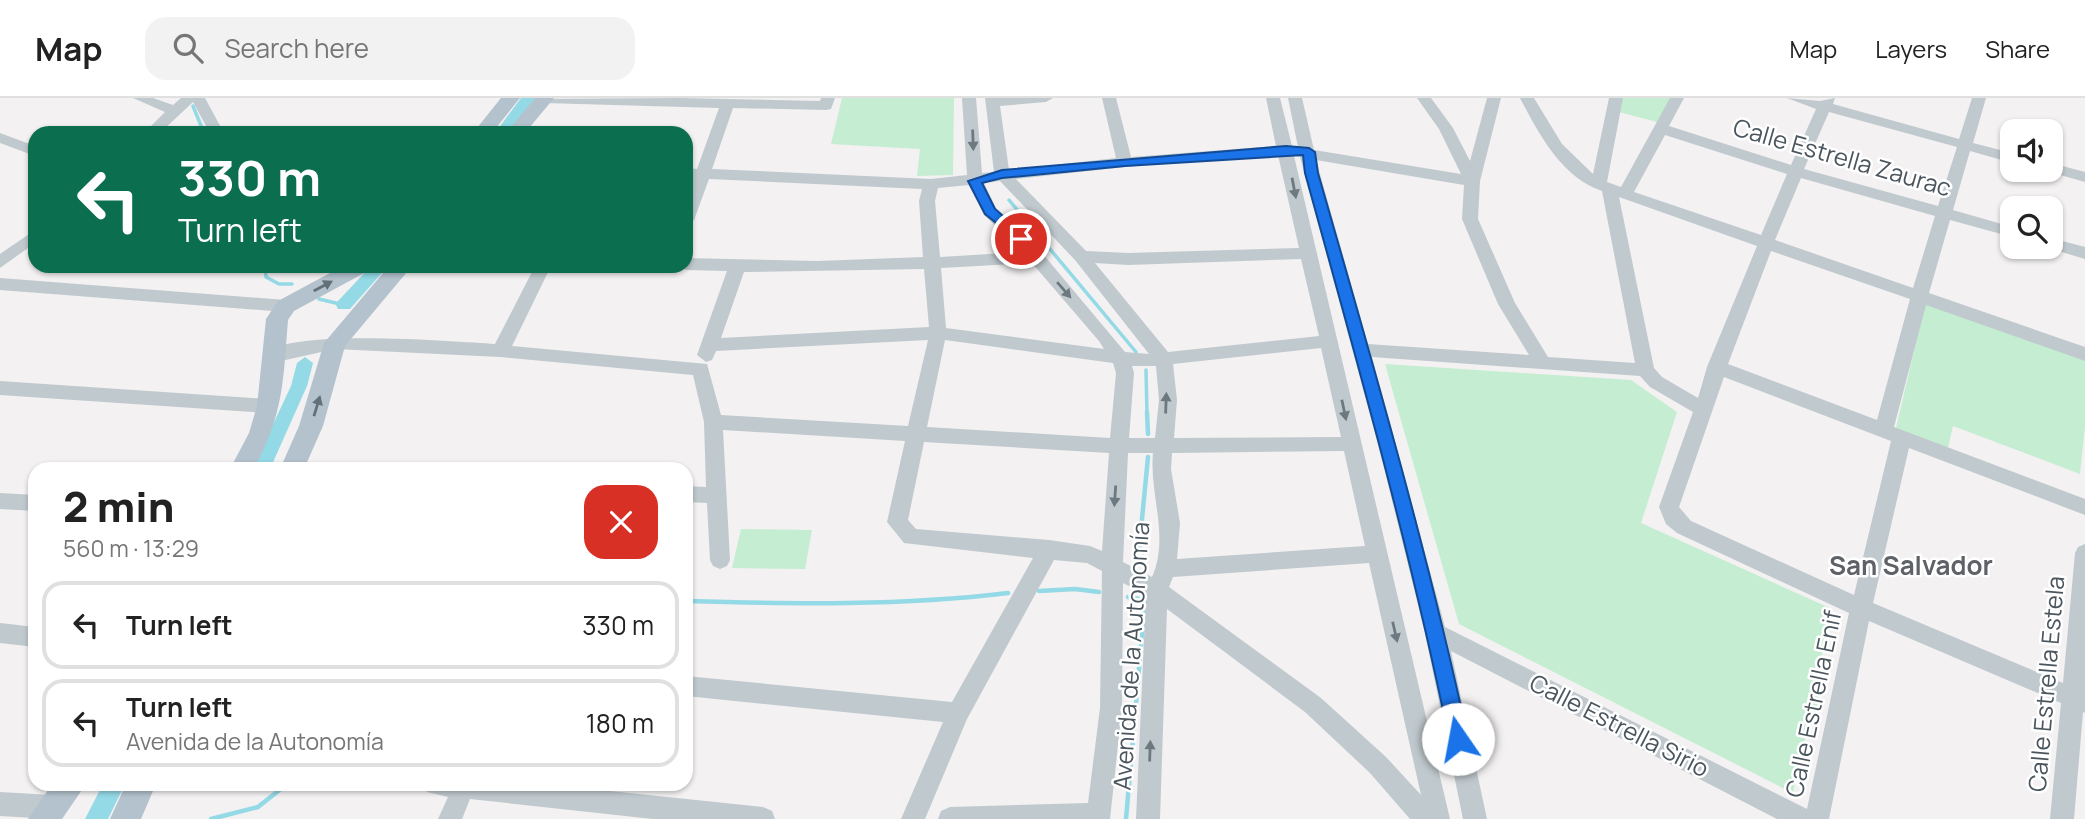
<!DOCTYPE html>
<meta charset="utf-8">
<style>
body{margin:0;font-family:Manrope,sans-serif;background:#f2f2f2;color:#222;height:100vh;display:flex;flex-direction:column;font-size:26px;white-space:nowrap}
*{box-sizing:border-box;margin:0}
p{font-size:23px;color:#767676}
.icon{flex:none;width:38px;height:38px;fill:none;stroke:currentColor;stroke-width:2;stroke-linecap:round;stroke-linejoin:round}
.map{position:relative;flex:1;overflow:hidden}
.side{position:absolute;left:28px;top:364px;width:665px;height:329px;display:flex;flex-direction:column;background:#fff;border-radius:21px;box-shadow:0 2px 5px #0004}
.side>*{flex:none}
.hud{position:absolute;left:28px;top:28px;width:665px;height:147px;border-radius:21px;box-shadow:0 2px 5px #0004;background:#0b6e4f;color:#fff;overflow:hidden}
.fabs{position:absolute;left:2000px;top:21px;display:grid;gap:14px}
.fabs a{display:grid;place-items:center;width:63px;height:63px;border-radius:14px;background:#fff;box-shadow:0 2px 5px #0004;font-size:35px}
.pin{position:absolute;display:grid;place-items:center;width:60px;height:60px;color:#fff;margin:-30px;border:4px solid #fff;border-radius:50%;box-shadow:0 2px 7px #0007}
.me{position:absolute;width:77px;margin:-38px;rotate:348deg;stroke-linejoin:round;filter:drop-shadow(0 0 5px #0008)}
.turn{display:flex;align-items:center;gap:24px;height:147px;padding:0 35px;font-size:32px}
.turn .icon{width:91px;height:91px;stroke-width:2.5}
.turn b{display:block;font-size:49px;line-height:60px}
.round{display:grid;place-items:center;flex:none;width:74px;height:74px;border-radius:21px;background:#f2f2f2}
.summary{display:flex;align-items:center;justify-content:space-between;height:119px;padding:0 35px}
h1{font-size:42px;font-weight:800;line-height:52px}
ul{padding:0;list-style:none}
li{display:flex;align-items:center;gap:21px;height:88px;margin:0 14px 10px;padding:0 21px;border:4px solid #e0e0e0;border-radius:21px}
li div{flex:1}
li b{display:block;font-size:26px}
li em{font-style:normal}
header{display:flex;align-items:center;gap:42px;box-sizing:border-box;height:98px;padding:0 35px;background:#fff;border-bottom:2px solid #e0e0e0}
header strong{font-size:33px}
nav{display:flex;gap:38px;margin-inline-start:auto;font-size:24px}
.search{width:490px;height:63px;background:#f2f2f2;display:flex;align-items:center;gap:18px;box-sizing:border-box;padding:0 24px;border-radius:21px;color:#767676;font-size:26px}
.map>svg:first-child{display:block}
</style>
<header>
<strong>Map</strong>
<div class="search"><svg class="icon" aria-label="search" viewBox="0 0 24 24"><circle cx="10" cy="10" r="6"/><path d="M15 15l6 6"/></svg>Search here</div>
<nav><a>Map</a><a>Layers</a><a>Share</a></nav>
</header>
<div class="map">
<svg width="2085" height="721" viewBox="0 0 2085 721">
<rect width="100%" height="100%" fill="#f3f1f1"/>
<!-- green -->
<path fill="#c4edd2" d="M842,0h112l-1,77 -36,1 3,-27 -89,-5z
M1622,0h49l-14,24 -38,-10z
M1925,206l160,55v67l-5,48 -127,-48 -5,22 -52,-20z
M1385,266l246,16 46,32 -36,111 191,86 -11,50 5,3 -12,60 -5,-1 -16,72 -334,-169z
M741,431l71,1 -7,39 -73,-1z"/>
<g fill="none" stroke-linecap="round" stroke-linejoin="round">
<!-- stream-far1 -->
<path stroke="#94d9e6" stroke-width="3.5" d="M193,8l11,27
M1009,102l127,152
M265,168l1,11 13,7h13
M319,201l25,6
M1146,272l1,44"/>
<!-- stream -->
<path stroke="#94d9e6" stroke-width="4.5" d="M1147,314l1,22
M1139,452l9,-93
M1039,493l36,-2 24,3
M1128,499l16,3
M686,503c108,3 215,5 322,-8
M211,721l47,-12 29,-23
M1126,721l19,-220"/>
<!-- canal -->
<path fill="#94d9e6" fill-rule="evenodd" d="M521,0h14l-26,35h-14z
M371,168h17l-38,43h-12l-2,-4 2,-4z
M305,259l8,6 -6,23 -37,83h-18l39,-83 6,-23z
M103,686h22l-17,35h-23z"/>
<!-- minor -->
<path fill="#c0c9ce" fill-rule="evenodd" d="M133,0h20l20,7 8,-7h24l19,35h-14l-17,-31 -33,31h-16l21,-21z
M679,0l141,3 1,-3h14l-4,11 -5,1 -93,-2 -21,61 219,10 36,-4 -5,-77h14l6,75 12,-1 -9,-74h68l-7,4 -46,4 9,64 107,-12 -14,-60h14l15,59 145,-11 -10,-48h14l12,48 6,1 -10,-49h14l12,52 147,24 -22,-45 -22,-31h14l22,30 17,33 17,-63h14l-21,83 -2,38 37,84 33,54 87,6 -33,-172c-41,-14 -63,-57 -82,-93h14l28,46 31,30 16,-76h14l-16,84 14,5 49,-89h14l-15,28 122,39 25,-56 -29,-11 33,3 15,-3 -2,6 126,35 13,-41h14l-13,45 39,10v10l-42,-12 -17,59 59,17v10l-62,-17 -21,73 156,54v14l-159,-56 -32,122 191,72v16l-176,-67 -36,155 190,80 12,-130 3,-6 7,-3v169l-2,-1 -9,107h-24l11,-116 -192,-82 -40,198h-52l-326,-168 36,168h-24l-38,-186 -47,-189 -78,-287 -6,-1 156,663h-40l-40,-46 -65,-61 -138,-103 -7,210h-24l10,-224 -23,-12 -1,125 -12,111h-172l3,-8 9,-4 138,-4 12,-95 2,-137 -15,-8 -33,-3 -87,159 -42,100h-24l42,-97 -257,-26v-20l266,26 81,-144 -129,-15 -17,-21 18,-81 -182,-11 7,130 -3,6 -7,3 -7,-3 -3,-6 -3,-57 -21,-1v-16l20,1 -2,-65 -11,-47 -193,-18 -165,-8 -63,14 -9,-7c17,-29 195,-14 232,-12l40,-78h16l-39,80 195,18 14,51 187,11 20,-86 -212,11 -4,9 -6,2 -9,-7 30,-84 -41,-1 -7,-4h7v-8l132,3 105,-4 -4,-56 3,-12 -213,-10 -15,41 -8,5v-27l7,-20h-7v-10l11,1 22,-61 -175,-5 -7,-4zM1829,14l128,35 -19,59 -134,-37zM1665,37l122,39 -26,61 -127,-43zM1278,57l21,93 -171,5 -42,-2 -70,-72 109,-12zM1316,62l148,25 -2,34 36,85 31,51 -161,-11zM1801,80l134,38 -22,72 -138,-48zM1000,83l75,79 74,94 -24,-2 -98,-117 -31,-27 -12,-25zM969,87l15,30 39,37 -83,5 -5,-56 3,-13zM1619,99l138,49 -50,121 -9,31 -36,-21 -8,-9zM1771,153l139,48 -33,121 -149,-56zM1301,161l18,77 -151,16 -73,-89 33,2zM1032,165l67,78 5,8 -158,-21 -5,-60zM924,171l5,58 -208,11 23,-66zM945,242l168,23 3,10 -6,65 -183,-11zM1321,250l20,89 -167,1 3,-38 -4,-36zM1372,259l268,19 10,11 43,25 -34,95 7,17 11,9 172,80 -42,196 -362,-182zM1132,268h24l3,34 -4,38h-26l5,-65zM1724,279l167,64 -37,154 -163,-74 -12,-14zM924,344l185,11 -7,98 -12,-5 -41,-6 -133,-11 -8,-9zM1344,353l21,95 -188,13 3,-36 -9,-54 1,-16zM1128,355h25c-4,41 17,84 -1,124l-29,-15zM1369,465l52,232 -35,-38 -65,-59 -152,-111 4,-10z
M0,35l35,13v10l-35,-13z
M2051,65l34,9v10l-39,-11 5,-1z
M35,132v13l-35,25v-14z
M2051,140l34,9v12l-40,-12h6z
M0,180l286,22 9,6 -9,6 -286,-22z
M0,283l269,18 9,7 -9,7 -269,-18z
M0,395l35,2v16l-35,-2z
M0,525l35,4v20l-35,-4z
M423,686h120l220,23 9,4 3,8h-122l-183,-20 -8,20h-24l10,-22 -21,-5z
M0,694l52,3 8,4 4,8 -4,8 -8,4 -52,-3z"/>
<!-- major -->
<path fill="#b3c2cd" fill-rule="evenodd" d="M501,0h19l-28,35h-19z
M535,0h19l-29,35h-19z
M343,168h28l-3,5 -74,40 -6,9c-5,62 -4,92 -34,149h-24l19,-36 8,-27 9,-87 12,-18z
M389,168h23l-67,80 -22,80 -19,43h-24l19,-43 25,-83z
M52,686h34l-24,35h-34z
M126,686h30l-15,35h-31z"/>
</g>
<!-- one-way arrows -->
<defs><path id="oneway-solid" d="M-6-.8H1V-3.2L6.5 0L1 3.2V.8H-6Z" transform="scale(1.75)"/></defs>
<g fill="#6d787f">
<use href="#oneway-solid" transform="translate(973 42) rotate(88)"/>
<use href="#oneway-solid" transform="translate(1294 90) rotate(79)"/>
<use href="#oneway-solid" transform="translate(1064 192) rotate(49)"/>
<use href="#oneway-solid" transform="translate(1166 305) rotate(-88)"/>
<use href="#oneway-solid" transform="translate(1344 312) rotate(78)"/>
<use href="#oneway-solid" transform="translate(1115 398) rotate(94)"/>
<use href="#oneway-solid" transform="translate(1395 534) rotate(77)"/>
<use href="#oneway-solid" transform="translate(1150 653) rotate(-88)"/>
</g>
<g fill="#647079">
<use href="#oneway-solid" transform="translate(323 188) rotate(-28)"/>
<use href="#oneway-solid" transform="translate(317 308) rotate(-73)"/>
</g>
<!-- route -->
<path fill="#1a73e8" stroke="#114b97" stroke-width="2" d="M1286,48l23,2 6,4 3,21c54,188 109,375 150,566l-3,7 -7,2 -6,-2 -3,-7c-39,-191 -92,-378 -144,-566l-2,-18 -178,11 -123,12 -20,5 13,26 31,27 2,3 -7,4 -36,-29 -17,-33 34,-11z"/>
<g text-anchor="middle" stroke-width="5" stroke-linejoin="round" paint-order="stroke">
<!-- street labels -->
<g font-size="24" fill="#4a555d" stroke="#fff">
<text transform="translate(1842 60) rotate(16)" y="8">Calle Estrella Zaurac</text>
<text transform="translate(1132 558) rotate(-86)" y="8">Avenida de la Autonomía</text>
<text transform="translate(2047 586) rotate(-85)" y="8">Calle Estrella Estela</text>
<text transform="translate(1814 606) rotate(-78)" y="8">Calle Estrella Enif</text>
<text transform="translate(1619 628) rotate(27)" y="8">Calle Estrella Sirio</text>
</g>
<!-- neighbourhood labels -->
<g font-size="26" font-weight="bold" fill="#5e6266" stroke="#fff">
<text x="1911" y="477">San Salvador</text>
</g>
</g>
</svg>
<div class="fabs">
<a><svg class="icon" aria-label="sound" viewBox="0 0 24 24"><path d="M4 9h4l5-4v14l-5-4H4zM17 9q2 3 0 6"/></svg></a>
<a><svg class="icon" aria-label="search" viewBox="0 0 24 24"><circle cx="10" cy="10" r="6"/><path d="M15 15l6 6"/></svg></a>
</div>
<div class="pin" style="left:1021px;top:141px;background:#d93025"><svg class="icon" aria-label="arrive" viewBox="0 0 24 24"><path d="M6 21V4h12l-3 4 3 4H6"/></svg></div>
<svg class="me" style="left:1458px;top:641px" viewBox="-20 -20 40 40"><circle r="19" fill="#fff"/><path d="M0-13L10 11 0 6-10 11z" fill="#1a73e8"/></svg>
<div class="hud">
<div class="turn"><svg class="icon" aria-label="left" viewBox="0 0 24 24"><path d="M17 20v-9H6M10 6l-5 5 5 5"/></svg><div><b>330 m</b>Turn left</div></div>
</div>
<section class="side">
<div class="summary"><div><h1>2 min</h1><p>560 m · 13:29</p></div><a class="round" style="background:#d93025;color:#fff"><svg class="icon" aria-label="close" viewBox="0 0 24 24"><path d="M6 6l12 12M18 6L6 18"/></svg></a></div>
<ul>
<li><svg class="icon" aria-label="left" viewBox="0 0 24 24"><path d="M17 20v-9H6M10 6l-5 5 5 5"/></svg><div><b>Turn left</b></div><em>330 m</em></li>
<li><svg class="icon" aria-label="left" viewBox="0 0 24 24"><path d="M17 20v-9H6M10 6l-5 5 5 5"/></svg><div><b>Turn left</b><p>Avenida de la Autonomía</p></div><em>180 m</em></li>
</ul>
</section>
</div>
